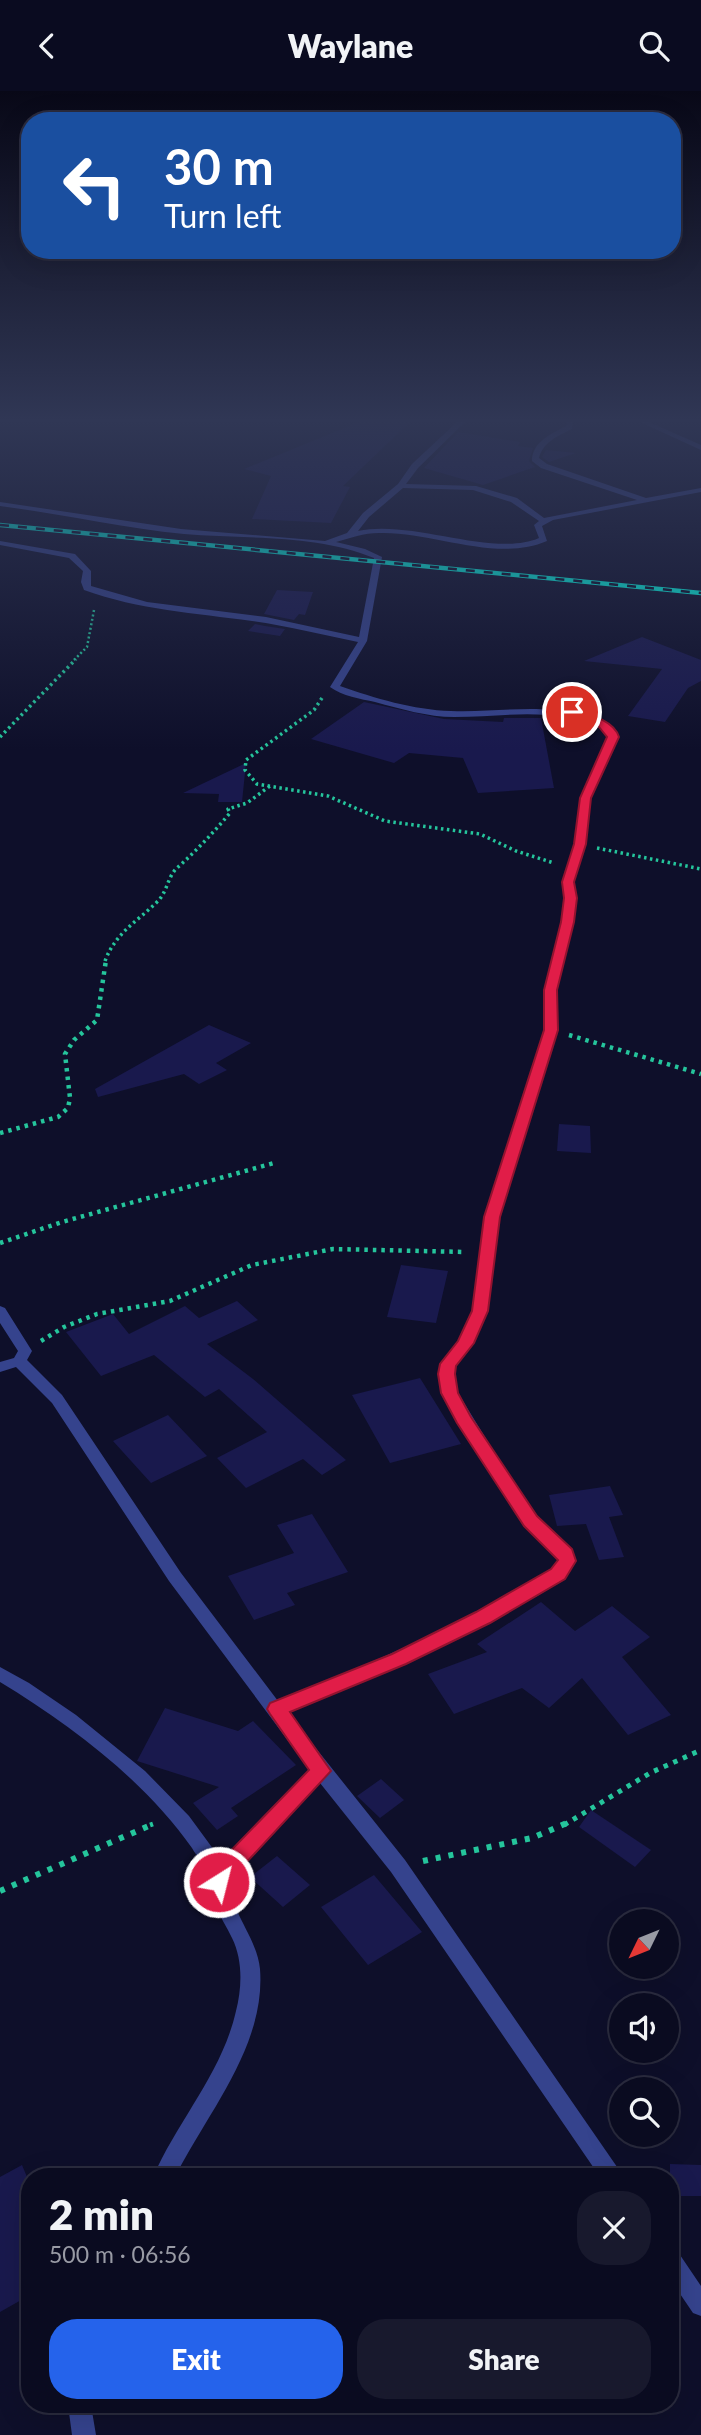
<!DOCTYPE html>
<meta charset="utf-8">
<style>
body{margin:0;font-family:Lato,sans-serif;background:#18192d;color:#f1f3f6;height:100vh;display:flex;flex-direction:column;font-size:26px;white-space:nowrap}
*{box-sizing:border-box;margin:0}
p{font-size:23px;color:#999ba5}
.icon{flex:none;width:38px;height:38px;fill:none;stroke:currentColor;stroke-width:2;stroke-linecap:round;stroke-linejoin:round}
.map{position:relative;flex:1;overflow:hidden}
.side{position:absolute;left:21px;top:2077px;width:658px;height:245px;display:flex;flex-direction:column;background:#0a0b20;border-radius:28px;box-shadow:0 7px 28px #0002,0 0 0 2px #2a2b3e}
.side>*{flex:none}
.banner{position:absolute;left:21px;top:21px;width:660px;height:147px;border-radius:28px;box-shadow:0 7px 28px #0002,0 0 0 2px #2a2b3e;background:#1a4fa0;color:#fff;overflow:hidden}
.needle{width:46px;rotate:227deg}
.buttons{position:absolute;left:609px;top:1818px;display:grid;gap:14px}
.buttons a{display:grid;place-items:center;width:70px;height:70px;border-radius:50%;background:#0a0b20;box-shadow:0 7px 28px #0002,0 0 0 2px #2a2b3e;font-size:35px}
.pin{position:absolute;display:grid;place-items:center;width:60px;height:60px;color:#fff;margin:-30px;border:4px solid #fff;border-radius:50%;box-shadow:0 2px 7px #0007}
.me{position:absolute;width:77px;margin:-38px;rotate:36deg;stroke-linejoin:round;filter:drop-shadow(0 0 5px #0008)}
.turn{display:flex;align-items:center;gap:24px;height:147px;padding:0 28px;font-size:32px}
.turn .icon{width:91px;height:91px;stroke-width:2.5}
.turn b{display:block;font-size:49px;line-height:60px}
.round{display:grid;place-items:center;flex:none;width:74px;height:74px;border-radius:28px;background:#18192d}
.summary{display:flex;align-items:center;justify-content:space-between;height:119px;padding:0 28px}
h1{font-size:42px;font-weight:800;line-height:52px}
.action{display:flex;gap:14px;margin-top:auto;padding:14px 28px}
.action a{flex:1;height:80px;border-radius:28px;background:#2563eb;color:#fff;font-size:28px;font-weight:800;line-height:80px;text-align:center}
.action a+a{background:#18192d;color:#f1f3f6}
header{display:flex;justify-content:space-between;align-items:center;height:91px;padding:0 28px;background:#0a0b20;font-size:32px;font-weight:800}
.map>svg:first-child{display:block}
</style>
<header><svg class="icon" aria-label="back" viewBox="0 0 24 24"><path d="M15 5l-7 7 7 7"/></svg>Waylane<svg class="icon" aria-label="search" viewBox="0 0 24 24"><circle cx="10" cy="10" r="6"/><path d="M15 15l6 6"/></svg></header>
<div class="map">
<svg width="701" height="2344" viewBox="0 0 701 2344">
<rect width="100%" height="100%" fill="#0e0f2a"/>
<!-- building -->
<path fill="#19194d" d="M359,331h51l-67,64 7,1 -19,36 -79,-4 19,-43 -27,-7z
M458,341l62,10 -2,4 15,2 -4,13 6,6 -52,18 -59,-17z
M546,359l30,3 -27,9 -7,-5z
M277,499l36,2 -8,23 -6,-1 -5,6 -30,-6z
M255,533l10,2 20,3 -5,7 -32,-5z
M642,546l59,23v21l-13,7 -23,34 -37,-6 34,-47 -78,-8z
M364,611l80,17 59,3 1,-4h37l13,70 -76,5 -15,-35 -54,-5 -15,10 -83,-24z
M246,672l-4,39h-24l1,-8 -36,-1z
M209,934l42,18 -35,20 11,7 -28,14 -15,-10 -86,23 -3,-8z
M559,1033l31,2 1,27 -34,-2z
M401,1174l47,6 -12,52 -49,-6z
M237,1210l21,19 -51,24 46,35 93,81 -24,15 -19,-16 -57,29 -29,-30 50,-26 -48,-43 -14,8 -51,-42 -53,21 -35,-44 47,-18 16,20 56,-28 14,12z
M420,1287l41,66 -71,19 -38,-68z
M168,1324l39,41 -56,27 -38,-42z
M610,1395l13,29 -14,2 15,40 -25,3 -13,-36 -29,2 -8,-31z
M312,1423l36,58 -61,21 8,12 -41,15 -26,-44 66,-23 -17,-28z
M541,1511l34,29 37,-25 38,31 -28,20 49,58 -43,20 -46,-57 -33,30 -27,-20 -68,26 -26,-40 59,-22 -10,-8z
M165,1617l73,23 15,-10 43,44 -65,43 7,8 -21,14 -24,-27 26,-16 -82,-26z
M381,1688l23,21 -24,18 -23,-22z
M591,1719l60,40 -16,17 -56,-40z
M277,1765l33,29 -27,22 -33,-30z
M374,1784l48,57 -54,33 -47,-58z
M670,2073l31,1v31h-31z
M22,2074l8,19v111l-30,17v-135z"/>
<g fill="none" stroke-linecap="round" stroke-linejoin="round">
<!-- path-far4 -->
<path stroke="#25c59c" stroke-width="2.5" stroke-dasharray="2 2.5" stroke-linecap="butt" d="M74,569l13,-13 7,-37"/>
<!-- path-far3 -->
<path stroke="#25c59c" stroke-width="3.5" stroke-dasharray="2.5 3.5" stroke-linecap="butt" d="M322,607l-8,12 -68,50 -1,10 12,14 71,12 57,25 95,13 36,17 38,12
M0,646l76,-78
M597,757l104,21
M105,870c11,-29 32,-39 53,-60 9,-9 10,-25 19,-33 19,-17 36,-35 53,-55l-2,-4 19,-6 23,-17"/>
<!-- path-far2 -->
<path stroke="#25c59c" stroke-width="4.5" stroke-dasharray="3.5 5" stroke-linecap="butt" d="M569,944l132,39
M0,1042l58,-16 10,-9 2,-10 -5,-44 9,-14 23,-20 9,-60
M0,1152l62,-21 212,-59
M41,1250l23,-14 33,-13 73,-13 82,-36 81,-16 133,3"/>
<!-- path-far1 -->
<path stroke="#25c59c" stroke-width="5" stroke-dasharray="4.5 6" stroke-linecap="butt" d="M150,1734l3,-1
M564,1734l86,-52 51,-23"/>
<!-- path -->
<path stroke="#25c59c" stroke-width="6" stroke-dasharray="5 8" stroke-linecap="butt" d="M423,1770l109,-23 35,-15
M0,1800l153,-67"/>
<!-- minor -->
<path fill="#35438d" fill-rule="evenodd" d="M457,331h8l-47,46 -12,16 70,2 41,12 27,20 93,-18 -96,-32 -9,-7c0,-19 19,-27 34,-35l1,-4h6l-1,7c-14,7 -29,13 -33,29l8,6 99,34 55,-10v4l-148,28 -11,6 5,15c-51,22 -115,-10 -168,-8 -15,0 -29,5 -43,9l29,7 17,8 -15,84 -27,45c34,12 74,24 111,25 60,2 107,-13 163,17l4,9 -28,61 -5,46 -12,38 3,16 -3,24 -16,68v40l-58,188 -12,93 -14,32 -18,22 -2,9 5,19 55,90 24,34 35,33 3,11c-15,27 -46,39 -72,53 -70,38 -143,68 -216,98l118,148 219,317h-24l-209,-305 -71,-89 -90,95c-4,29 27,58 30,91 6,77 -53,144 -85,208h-22c25,-57 69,-104 83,-166 6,-23 7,-51 -4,-73 -5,-11 -12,-21 -17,-33 -5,-10 -2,-23 -5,-30 -4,-9 -13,-18 -18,-27 -48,-68 -121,-123 -192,-166v-15l29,16 47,32 69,56 44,45 33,45 88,-91 -141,-189 -117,-178 -36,-36 -16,5v-10l14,-4 4,-7 -18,-28v-17l5,2 27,43 -5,9 35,35 119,178 97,128c74,-30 148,-61 219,-99 22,-12 47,-21 62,-42l-1,-4 -33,-31 -24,-34 -45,-72 -14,-26 -3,-19 2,-10 19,-23 13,-30 12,-93 60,-188v-40l16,-68 3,-24 -1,-16 12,-38 5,-46 28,-61 -1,-5c-52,-27 -98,-15 -153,-15 -26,0 -53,-8 -79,-15 -14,-3 -33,-6 -45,-15l28,-45c-35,-7 -70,-16 -106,-21 -57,-8 -113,-11 -168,-31l-3,-8 2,-11 -14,-13 -69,-13v-4l75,13 16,17v15l56,16 119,15 93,20 15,-79c-56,-24 -130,-19 -190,-24 -61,-6 -122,-20 -184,-28v-4l181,27 144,12 22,-8 16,-20 35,-29 14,-20zM403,397l70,2 38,12 28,19 -5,4 5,13c-46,20 -127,-19 -181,-7l11,-14z
M640,331h9l52,23v5z
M670,2158l8,3 23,34v30l-8,-3 -23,-34z
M68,2314h23l5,30h-24z"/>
<!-- rail casing -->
<g stroke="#03ffe6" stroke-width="4.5">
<path id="rail" d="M0,434l701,68"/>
</g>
<!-- rail -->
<use href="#rail" stroke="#0e0f2a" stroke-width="2.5" stroke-dasharray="9" stroke-linecap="butt"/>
</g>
<!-- sky -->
<linearGradient id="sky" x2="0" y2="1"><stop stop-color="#080817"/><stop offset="0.5" stop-color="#303755"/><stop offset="1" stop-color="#303755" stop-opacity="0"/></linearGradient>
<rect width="701" height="659" fill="url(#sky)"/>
<!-- route -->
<path fill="#e11d48" stroke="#92132f" stroke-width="2" d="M572,618c16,5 42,11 47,28l-28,61 -5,46 -12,38 3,16 -3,24 -17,68 1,40 -58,187 -12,94 -14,32 -18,23 -1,8 3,19 13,24 66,99 35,33 4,12 -11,18 -75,44 -84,41 -116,48 41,59 -100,108 -4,10 -8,3 -8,-3 -3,-7 6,-14 95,-98 -39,-56 -3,-5 3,-6 122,-49 84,-42 75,-43 7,-9 -34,-34 -67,-103 -16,-30 -3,-19 2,-10 18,-23 14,-30 12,-94 60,-187v-40l17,-68 3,-24 -2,-16 12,-38 6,-46 27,-61 -8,-10 -30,-12v-5z"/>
</svg>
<div class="buttons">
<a><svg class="needle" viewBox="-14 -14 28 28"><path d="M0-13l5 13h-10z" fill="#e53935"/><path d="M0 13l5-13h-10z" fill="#999ba5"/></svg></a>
<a><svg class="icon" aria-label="sound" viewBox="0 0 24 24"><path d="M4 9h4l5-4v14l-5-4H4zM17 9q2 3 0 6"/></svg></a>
<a><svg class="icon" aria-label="search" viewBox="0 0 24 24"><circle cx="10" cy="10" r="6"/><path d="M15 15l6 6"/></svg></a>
</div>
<div class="pin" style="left:572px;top:621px;background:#d93025"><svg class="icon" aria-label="arrive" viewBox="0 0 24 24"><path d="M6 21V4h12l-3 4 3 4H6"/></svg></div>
<svg class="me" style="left:219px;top:1791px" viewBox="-20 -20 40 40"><circle r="17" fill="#e11d48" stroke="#fff" stroke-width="3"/><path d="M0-11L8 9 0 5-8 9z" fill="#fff"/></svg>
<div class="banner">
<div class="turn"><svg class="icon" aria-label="left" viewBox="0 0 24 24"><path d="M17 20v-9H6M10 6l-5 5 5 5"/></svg><div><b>30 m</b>Turn left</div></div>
</div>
<section class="side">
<div class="summary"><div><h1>2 min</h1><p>500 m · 06:56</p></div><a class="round"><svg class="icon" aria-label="close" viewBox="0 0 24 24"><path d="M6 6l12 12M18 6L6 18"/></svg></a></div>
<div class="action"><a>Exit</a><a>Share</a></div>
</section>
</div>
